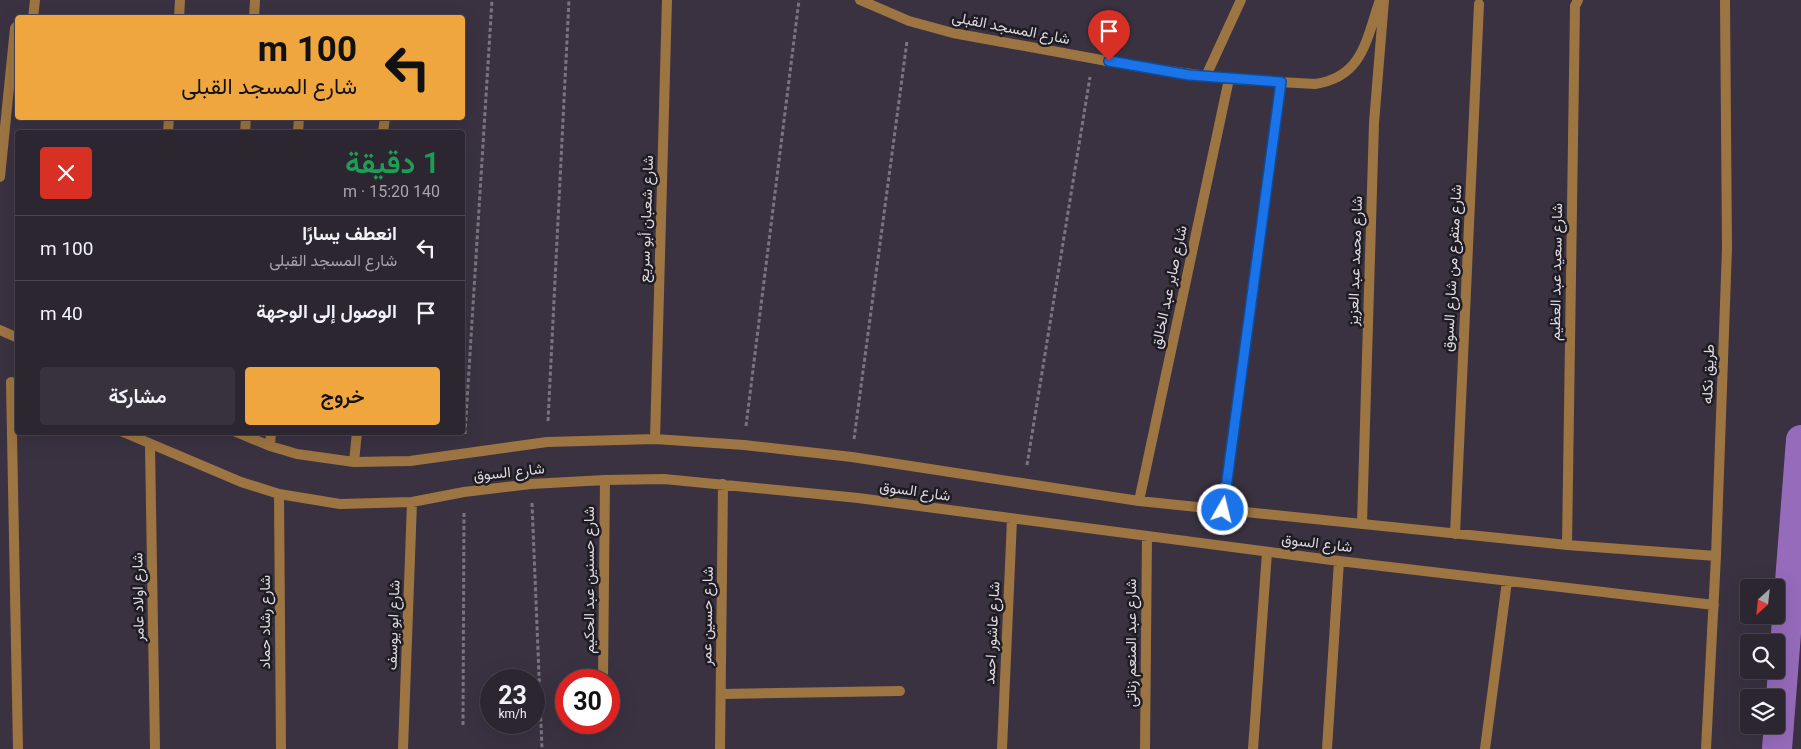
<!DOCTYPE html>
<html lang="ar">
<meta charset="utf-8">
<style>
body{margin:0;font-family:Roboto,Vazirmatn,sans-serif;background:#38323d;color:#f1f3f6;direction:rtl;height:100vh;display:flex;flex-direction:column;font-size:19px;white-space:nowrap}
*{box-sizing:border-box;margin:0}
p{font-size:16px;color:#a6a5ab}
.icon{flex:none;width:28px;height:28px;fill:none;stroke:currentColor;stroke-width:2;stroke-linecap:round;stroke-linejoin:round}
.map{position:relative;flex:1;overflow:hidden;direction:ltr}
.panel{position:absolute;left:15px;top:130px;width:450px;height:305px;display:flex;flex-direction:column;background:#2c2631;border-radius:5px;box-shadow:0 5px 20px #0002,0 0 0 1px #48434d;direction:rtl}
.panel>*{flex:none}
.banner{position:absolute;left:15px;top:15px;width:450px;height:105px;border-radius:5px;box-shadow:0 5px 20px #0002,0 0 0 1px #48434d;direction:rtl;background:#f0a63f;color:#111;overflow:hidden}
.needle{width:32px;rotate:207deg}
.tools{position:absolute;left:1740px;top:579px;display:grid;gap:10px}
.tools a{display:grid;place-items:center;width:45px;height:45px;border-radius:5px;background:#2c2631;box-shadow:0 5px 20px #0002,0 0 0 1px #48434d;font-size:25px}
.speed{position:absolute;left:480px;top:669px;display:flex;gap:10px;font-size:25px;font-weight:700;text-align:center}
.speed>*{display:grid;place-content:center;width:65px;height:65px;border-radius:50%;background:#2c2631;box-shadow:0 5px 20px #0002,0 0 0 1px #48434d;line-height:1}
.speed small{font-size:12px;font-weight:400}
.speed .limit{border:8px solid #d22;background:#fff;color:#111}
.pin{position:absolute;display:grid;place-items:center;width:42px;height:42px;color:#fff;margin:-51px -21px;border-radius:50% 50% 50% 0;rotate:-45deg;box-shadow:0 0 5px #0007}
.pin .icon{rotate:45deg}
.me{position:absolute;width:55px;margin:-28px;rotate:8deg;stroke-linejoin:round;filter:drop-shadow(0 0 4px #0008)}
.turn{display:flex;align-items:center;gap:18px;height:105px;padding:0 25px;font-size:22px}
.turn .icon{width:65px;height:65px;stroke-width:2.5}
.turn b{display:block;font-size:35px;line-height:42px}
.round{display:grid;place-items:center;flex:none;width:52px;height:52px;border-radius:5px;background:#38323d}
.overview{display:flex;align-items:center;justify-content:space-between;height:85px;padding:0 25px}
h1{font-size:30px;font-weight:600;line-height:38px;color:#1e9e55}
.cta{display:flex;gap:10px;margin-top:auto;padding:10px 25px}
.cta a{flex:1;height:58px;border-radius:5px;background:#f0a63f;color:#111;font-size:20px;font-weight:600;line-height:58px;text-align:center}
.cta a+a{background:#38323d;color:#f1f3f6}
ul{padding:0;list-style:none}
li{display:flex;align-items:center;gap:15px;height:65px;padding:0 25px;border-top:1px solid #48434d}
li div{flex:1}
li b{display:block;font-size:19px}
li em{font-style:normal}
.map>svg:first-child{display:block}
</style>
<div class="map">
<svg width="1801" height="749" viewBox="0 0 1801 749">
<rect width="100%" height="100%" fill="#3a3241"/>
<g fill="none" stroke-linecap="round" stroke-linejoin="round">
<!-- canal -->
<path stroke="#976bbc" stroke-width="30" d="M1777,749l24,-309"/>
<!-- path -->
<path stroke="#7a7480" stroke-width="3" stroke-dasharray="4 2.5" stroke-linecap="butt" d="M548,421l21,-421
M746,426l53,-426
M465,434l27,-434
M854,439l53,-398
M1027,465l63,-388
M532,503l10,246
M463,725l1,-213"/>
<!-- minor -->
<path stroke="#9d7542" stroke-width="10" d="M860,0l49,21 44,12 187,34 89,12 86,5c48,-7 51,-44 65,-84
M33,18l2,-18
M179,18l1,-18
M254,18l1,-18
M1206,76l35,-76
M168,132l1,-14
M245,132l1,-14
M298,132l1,-14
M383,132l2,-14
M0,177l15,-149 3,-3
M0,330l18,8
M11,382l7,367
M123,432l118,50 38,12 61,10 72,-2 52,-10 67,-8 74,-4 59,-1 194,19 481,63 375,44
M236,432l34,14 27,8 57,8 56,-1 137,-19 108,-3 89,6 108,12 287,44 428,44 149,11
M655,439l12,-439
M150,445l5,304
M270,446l1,-14
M354,462l3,-30
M279,494l2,255
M1139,501l90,-422
M1223,509l58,-427
M1362,524l12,-401 10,-123
M1455,534l24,-530
M1567,545l8,-539 3,-6
M603,680l2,-200
M721,694l179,-3
M403,749l9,-247
M720,749l3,-265
M1002,749l10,-230
M1145,749l2,-213
M1253,749l14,-197
M1327,749l12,-188
M1485,749l22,-168
M1706,749l10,-193 11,-308 -2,-248"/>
</g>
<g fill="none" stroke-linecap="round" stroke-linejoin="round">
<!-- route casing -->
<g stroke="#114b97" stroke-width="12">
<path id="route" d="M1109,61l80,14 92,7 -58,428"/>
</g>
<!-- route -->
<use href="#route" stroke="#1a73e8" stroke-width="9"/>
</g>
<g text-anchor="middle" stroke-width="5" stroke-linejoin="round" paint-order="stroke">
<!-- street labels -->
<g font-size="15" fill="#ddd8e1" stroke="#1f1c23">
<text transform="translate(1011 28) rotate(11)" y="5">شارع المسجد القبلى</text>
<text transform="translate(646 219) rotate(-88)" y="5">شارع شعبان أبو سريع</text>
<text transform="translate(1355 261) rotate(-88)" y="5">شارع محمد عبد العزيز</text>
<text transform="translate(1452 268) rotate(-87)" y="5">شارع متفرع من شارع السوق</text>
<text transform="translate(1556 272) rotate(-89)" y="5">شارع سعيد عبد العظيم</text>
<text transform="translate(1169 287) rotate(-78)" y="5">شارع صابر عبد الخالق</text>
<text transform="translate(1708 374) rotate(-88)" y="5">طريق نكله</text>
<text transform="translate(509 472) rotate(-6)" y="5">شارع السوق</text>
<text transform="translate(915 491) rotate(8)" y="5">شارع السوق</text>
<text transform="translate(1317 543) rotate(7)" y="5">شارع السوق</text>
<text transform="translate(589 580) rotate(-90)" y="5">شارع حسنين عبد الحكيم</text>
<text transform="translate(138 597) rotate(-91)" y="5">شارع اولاد عامر</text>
<text transform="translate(707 616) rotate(-89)" y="5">شارع حسين عمر</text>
<text transform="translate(265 622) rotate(-90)" y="5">شارع رشاد حماد</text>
<text transform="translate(393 625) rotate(-88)" y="5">شارع ابو يوسف</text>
<text transform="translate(992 633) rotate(-87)" y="5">شارع عاشور احمد</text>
<text transform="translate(1131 643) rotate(-90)" y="5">شارع عبد المنعم زناتى</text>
</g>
</g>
</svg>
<div class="tools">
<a><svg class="needle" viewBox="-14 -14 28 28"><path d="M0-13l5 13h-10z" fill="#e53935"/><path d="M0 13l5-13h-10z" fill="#a6a5ab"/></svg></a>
<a><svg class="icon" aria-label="search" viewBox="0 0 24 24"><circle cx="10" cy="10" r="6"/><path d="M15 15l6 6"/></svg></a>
<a><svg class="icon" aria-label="layers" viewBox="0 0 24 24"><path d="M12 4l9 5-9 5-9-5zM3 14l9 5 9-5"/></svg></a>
</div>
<div class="speed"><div>23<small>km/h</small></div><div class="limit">30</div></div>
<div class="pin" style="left:1109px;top:61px;background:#d93025"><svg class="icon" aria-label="arrive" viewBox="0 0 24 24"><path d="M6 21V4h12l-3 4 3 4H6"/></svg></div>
<svg class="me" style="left:1223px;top:510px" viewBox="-20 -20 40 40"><circle r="17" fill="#1a73e8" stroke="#fff" stroke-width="3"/><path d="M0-11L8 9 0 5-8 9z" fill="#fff"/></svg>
<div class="banner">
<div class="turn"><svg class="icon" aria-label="left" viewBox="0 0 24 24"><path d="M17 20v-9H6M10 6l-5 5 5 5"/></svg><div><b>100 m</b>شارع المسجد القبلى</div></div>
</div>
<section class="panel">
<div class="overview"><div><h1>1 دقيقة</h1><p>140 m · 15:20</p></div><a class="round" style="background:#d93025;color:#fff"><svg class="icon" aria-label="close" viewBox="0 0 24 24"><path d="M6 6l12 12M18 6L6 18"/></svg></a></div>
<ul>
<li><svg class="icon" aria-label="left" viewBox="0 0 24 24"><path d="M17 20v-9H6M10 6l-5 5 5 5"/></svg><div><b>انعطف يسارًا</b><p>شارع المسجد القبلى</p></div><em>100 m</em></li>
<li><svg class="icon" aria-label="arrive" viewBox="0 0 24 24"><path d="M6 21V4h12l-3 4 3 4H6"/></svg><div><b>الوصول إلى الوجهة</b></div><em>40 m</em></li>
</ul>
<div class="cta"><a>خروج</a><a>مشاركة</a></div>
</section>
</div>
